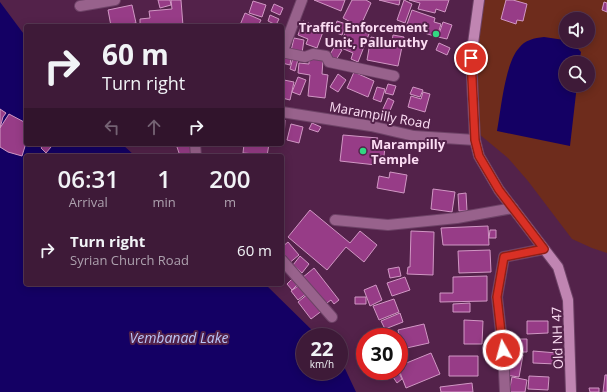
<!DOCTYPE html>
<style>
body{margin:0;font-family:"Open Sans",sans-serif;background:#492743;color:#f1f3f6;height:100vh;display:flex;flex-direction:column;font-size:15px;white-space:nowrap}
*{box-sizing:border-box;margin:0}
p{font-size:13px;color:#ada1ae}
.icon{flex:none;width:22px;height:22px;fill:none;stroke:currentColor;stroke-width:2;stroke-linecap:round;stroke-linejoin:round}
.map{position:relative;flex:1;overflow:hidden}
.drawer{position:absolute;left:24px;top:154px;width:260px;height:132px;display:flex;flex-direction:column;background:#3e1a38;border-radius:4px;box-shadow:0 2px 10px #0003,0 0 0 1px #573853}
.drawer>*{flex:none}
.top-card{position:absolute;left:24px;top:24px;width:260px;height:122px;border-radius:4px;box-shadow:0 2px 10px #0003,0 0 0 1px #573853;background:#3e1a38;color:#f1f3f6;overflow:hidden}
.fabs{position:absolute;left:559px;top:12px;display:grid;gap:8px}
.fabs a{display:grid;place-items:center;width:36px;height:36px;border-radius:50%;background:#3e1a38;box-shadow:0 2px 10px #0003,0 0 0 1px #573853;font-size:20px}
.speed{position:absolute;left:296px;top:328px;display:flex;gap:8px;font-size:20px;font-weight:700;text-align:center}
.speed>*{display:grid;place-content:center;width:52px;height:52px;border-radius:50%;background:#3e1a38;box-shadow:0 2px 10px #0003,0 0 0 1px #573853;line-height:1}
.speed small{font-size:10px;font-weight:400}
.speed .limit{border:6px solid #d22;background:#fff;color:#111}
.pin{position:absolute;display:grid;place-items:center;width:34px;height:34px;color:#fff;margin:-17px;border:2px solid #fff;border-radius:50%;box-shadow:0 1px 4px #0007}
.me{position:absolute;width:44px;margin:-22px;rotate:353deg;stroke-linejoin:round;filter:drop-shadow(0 0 3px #0008)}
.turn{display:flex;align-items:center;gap:14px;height:84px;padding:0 12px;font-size:18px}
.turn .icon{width:52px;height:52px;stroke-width:2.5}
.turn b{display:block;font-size:28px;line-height:34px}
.lanes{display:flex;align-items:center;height:38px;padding:0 12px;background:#0003;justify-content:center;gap:20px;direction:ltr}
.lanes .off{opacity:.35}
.eta{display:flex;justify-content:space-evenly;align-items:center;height:68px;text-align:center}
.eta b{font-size:24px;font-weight:600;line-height:28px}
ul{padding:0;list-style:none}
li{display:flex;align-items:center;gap:12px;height:56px;padding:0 12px}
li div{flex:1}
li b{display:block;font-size:15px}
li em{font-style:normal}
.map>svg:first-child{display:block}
</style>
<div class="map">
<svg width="607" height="392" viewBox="0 0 607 392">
<rect width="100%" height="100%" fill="#53224a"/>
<!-- green -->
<path fill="#6e2c1c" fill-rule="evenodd" d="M478,0h129v253l-15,-5 -20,-9 -44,-58 -20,-23 -29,-24 -3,-36zM566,19h22v22h-22zM566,63h22v22h-22z"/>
<!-- water -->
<path fill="#140064" d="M0,2l26,35v107h96l13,12h-109v128h239l54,53h-14v34h34v-15l17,36h-356z
M544,37l27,4 10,11 -2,11h-13v22h11l-7,61 -73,-15c4,-21 8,-68 22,-83 6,-8 15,-10 25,-11z"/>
<!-- building -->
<path fill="#973c87" stroke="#d197c4" d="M158,0h12l1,5 -11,3z
M171,0h10l2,26h-43v-7l10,-1 -1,-7 23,-2z
M314,0h31l-4,11z
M352,0h14l5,3 -11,24 -17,-9z
M379,0h21l-1,5z
M404,0l8,4 -7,19 -8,-3z
M409,0h40l-4,12 -9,-3 -1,4 -17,-4 2,-6z
M506,0h7l14,4 -4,17 -6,-1 -1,4 -15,-5z
M253,1l13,4 -4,12 -13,-4z
M604,2l3,1v9l-5,-2z
M274,4l9,4 -3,7 -9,-4z
M132,5l4,18 -17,3h-8l-3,-16z
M412,10l23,8 -1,4 7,2 -4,13 -31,-10z
M245,13l16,7 -3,6 -18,-1z
M270,15l9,4 -3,6 -8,-4z
M303,21l21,8 -7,19 -11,-4 2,-5 -10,-4z
M337,21l9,3 -4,11 -8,-3z
M443,22l9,3 -5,14 -9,-2z
M348,26l21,8 -11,28 -7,-3 2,-6 -14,-6z
M393,35l11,2 -6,29 -31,-6 4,-23 21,4z
M294,38l10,2 -2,13 -11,-2z
M439,43l11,5 -3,7 -11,-5z
M335,46l7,4 -6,10 -7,-4z
M283,56l8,2 -1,7 -8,-2z
M293,58l5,1 -3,12 -5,-2z
M309,58l14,2 -1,14 6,1 -3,23 -17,-2 2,-21 -12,-2 1,-10 10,1z
M354,72l20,9 -6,16 -21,-9z
M338,74l8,6 -8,12 -8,-5z
M298,77l8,3 -6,15 -8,-3z
M284,80l10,2 -4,18 -8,-2z
M388,84l8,2 -3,9 -8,-2z
M377,87l8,2 -4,13 -8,-3z
M413,87l10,3 -3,7 -10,-3z
M423,92l7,2 -5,18 -17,-5 3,-11 10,3z
M388,98l6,3 -5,12 -7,-2z
M0,109l6,4 -3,4 -3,11 9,-14 17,9v20l-4,13 -14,-4 -8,-5z
M282,120h3l-1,18h-2z
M312,123l9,4 -3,5 -9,-3z
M291,124l12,3 -4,16 -12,-3z
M343,135l35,3 -1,9h8l-1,9 -7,-1 -1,10 -36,-4z
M44,144h3l4,3 -5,6 -5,-5z
M176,144h15l2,12h-13z
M244,144h25l-2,12h-11v-2l-13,-1z
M390,172l17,3 -3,18 -27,-5 2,-12 10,2z
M433,189l22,3 -3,20 -21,-3z
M466,193l1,18h-8l-1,-17z
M310,210l40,33 10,-12 17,14 -13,17 -18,-15 -19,23 -39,-33z
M488,226l1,19h-46l-2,-17z
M490,230h6v8h-7z
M411,231l23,1 -1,43 -26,-1 1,-7h2z
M288,242l11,13 -11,9 -6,-7v-10z
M490,250l1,22 -32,1 -1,-22z
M300,256l9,8 -7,9 -9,-8z
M399,267l2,9 -11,2 -2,-9z
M314,268l25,32 -5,4 -3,-4 -7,5 -22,-27z
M487,276v25l-47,1v-9h13v-16z
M405,277l5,13 -18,6 -5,-13z
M293,278l5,6 -6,6 -5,-6z
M301,284l6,9 -9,7 -7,-9z
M376,285l6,15 -12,6 -6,-16z
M309,293l14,17 -12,9 -13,-17z
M355,297h11v7h-11z
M394,299l5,13 -20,8 -6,-14z
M470,303v9h-17v-8z
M400,313l3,9 -18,7 -4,-8z
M464,320l19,1 -1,23h-18z
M527,321h21v12l-21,1z
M424,324l5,19 -27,6 -4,-19z
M509,339h18v13h-18z
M533,351l24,2 -1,11 -23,-1z
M431,353l9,21 -34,14 -7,-18v-4z
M508,353l15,2 -4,22 -14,-2z
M449,356h29v20h-29z
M399,373l3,6 -5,4 -4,-6z
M605,375h2v17h-4z
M529,376l20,1 -1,13 -20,-1z
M512,377l15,3 -2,12h-16z
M472,383l1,9h-32l-1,-5z
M589,388h10v4h-9z"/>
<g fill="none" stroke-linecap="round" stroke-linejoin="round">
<!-- street casing -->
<g stroke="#6e4367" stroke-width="12">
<path id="street" d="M80,6l35,-6
M282,52l23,5 8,-3 13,2 3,6 65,14
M282,53l20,-53
M282,112l89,14 43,10 61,4
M195,144l1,12
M335,220l53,5 69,-7 56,-10
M282,260l50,57
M505,392l-2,-42 -6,-53 7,-40 40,-8"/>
</g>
<!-- primary casing -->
<g stroke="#6e4367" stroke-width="12">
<path id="primary" d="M479,0l-8,58 4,82 4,16 20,34 59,77 10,33 3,92"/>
</g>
<!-- street -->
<use href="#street" stroke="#98628c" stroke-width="10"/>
<!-- primary -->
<use href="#primary" stroke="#c085b2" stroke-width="10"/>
</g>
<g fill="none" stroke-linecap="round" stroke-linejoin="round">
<!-- route casing -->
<g stroke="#8d1f18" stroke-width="10">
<path id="route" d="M471,58l4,82 4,16 20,34 45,59 -40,8 -7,40 6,53"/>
</g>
<!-- route -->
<use href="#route" stroke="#d93025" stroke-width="7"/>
</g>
<!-- markers -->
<g fill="#32d882" stroke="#53224a" stroke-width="1.5">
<circle cx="436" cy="34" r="4"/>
<circle cx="363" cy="151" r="4"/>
</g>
<g text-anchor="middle" stroke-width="4" stroke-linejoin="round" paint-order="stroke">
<!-- poi labels -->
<g font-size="13" font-weight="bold" fill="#fcddf4" stroke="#53224a" text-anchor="end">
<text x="428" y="32">Traffic Enforcement<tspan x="428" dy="15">Unit, Palluruthy</tspan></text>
<text x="371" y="149" text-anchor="start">Marampilly<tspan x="371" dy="15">Temple</tspan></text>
</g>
<!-- street labels -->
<g font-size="13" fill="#fcddf4" stroke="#53224a">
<text transform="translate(380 115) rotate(10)" y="5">Marampilly Road</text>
<text transform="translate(557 338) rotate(-92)" y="5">Old NH 47</text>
</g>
<!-- water labels -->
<g font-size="14" font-style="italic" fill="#bac6f9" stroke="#53224a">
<text x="179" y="343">Vembanad Lake</text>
</g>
</g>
</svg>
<div class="fabs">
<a><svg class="icon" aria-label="sound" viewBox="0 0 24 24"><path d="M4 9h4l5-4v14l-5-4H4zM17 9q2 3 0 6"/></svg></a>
<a><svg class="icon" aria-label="search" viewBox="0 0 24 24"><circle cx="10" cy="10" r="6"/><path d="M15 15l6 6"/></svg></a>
</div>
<div class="speed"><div>22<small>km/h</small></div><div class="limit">30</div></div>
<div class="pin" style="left:471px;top:58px;background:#d93025"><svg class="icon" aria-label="arrive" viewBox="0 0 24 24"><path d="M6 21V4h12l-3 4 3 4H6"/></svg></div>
<svg class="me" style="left:503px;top:350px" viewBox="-20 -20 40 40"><circle r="17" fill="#d93025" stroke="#fff" stroke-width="3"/><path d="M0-11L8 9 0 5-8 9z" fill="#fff"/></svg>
<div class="top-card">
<div class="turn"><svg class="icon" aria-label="right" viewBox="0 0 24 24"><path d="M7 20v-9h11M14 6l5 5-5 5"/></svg><div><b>60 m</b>Turn right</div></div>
<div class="lanes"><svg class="icon off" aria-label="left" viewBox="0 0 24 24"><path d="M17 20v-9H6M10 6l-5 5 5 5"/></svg><svg class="icon off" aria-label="ahead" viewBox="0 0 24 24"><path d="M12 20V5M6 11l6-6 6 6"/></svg><svg class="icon" aria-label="right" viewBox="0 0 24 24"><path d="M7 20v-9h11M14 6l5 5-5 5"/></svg></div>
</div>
<section class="drawer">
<div class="eta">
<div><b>06:31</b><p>Arrival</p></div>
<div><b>1</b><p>min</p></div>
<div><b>200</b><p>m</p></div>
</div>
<ul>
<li><svg class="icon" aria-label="right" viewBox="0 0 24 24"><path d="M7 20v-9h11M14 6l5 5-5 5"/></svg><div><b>Turn right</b><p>Syrian Church Road</p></div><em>60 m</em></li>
</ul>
</section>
</div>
